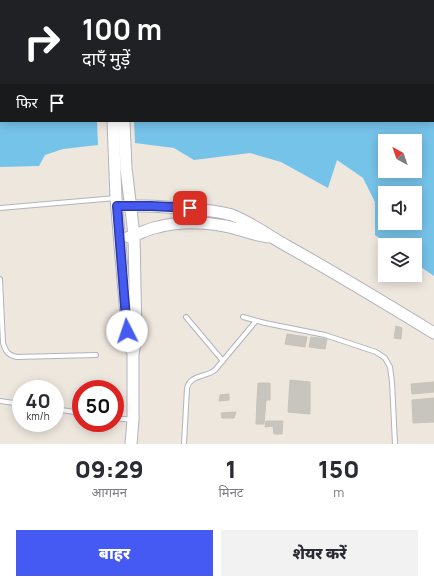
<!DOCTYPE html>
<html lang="hi">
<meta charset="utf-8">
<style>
body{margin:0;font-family:Manrope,"Noto Sans Devanagari",sans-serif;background:#f2f2f3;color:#2b2b33;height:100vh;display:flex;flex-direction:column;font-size:15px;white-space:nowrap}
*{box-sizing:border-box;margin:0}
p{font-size:13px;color:#7c7c81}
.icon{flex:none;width:22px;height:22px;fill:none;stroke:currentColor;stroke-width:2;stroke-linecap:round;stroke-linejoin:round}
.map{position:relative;height:444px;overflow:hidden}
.drawer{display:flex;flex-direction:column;background:#fff;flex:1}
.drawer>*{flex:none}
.guide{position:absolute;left:0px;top:0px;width:434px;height:122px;box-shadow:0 2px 10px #0003;background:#202124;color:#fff;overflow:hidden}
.needle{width:26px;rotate:320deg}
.fabs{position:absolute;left:378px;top:134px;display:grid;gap:8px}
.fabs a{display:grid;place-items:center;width:44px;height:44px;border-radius:0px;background:#fff;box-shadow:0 2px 10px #0003;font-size:20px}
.speed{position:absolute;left:12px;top:380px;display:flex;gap:8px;font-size:20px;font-weight:700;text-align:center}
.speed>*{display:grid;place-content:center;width:52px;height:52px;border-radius:50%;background:#fff;box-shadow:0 2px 10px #0003;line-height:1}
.speed small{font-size:10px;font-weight:400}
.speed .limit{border:6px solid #d22;background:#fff;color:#111}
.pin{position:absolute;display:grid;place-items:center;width:34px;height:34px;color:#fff;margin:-17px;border-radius:8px;box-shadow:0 2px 6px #0006}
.me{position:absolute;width:44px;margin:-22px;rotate:356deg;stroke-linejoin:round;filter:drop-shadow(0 0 3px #0008)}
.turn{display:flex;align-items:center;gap:14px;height:84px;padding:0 16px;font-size:18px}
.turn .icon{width:52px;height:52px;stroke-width:2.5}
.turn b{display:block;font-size:28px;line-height:34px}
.then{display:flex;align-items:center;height:38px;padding:0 16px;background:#0003;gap:8px;font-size:15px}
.eta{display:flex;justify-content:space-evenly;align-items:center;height:68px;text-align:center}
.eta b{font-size:24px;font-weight:800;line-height:28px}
.primary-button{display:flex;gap:8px;margin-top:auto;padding:8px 16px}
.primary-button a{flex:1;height:46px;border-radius:0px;background:#4559f3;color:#fff;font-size:16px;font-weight:800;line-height:46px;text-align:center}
.primary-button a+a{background:#f2f2f3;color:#2b2b33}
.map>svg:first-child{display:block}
</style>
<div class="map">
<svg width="434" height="444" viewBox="0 0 434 444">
<rect width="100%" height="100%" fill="#ede7de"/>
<!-- water -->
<path fill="#76c3ea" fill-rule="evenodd" d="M0,0h91v1h-90v120h96l1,24 -35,4 -18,6 -6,11 -39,1z
M128,0h306v276l-19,-13v-18h-26l-14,-10v-33l-12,-24 -26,-18 -9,28 -47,-26 -31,-9 -56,7 -20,-12 -39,-5 -1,-22h299v-120zM385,141h30v30h-30zM385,193h30v30h-30z"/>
<!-- building -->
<path fill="#c8c4be" stroke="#c8c3b8" d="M396,326l6,2 -1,11 -7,-1z
M287,334l20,3 -2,10 -20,-3z
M311,337l16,2 -2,10 -16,-2z
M290,380l20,2v32l-22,-2z
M434,382v10l-22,2 -1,-10z
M258,383h12v17h-13z
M229,394v6l-10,1 1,-6z
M434,398v24l-21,1 -1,-23z
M257,400h9l-2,24h-8z
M236,412l-2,6h-12l-1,-5z
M266,421h17l-1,13h-8l-1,-8 -8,1z"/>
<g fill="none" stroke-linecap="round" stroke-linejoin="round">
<!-- service casing -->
<g stroke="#b2b3be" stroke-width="6">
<path id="service" d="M0,208l116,-10
M0,279l3,64c3,9 5,12 14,14l79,-2
M186,317l37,44
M243,317l22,6 60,12 51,17 9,6 5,9 2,15 3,62
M0,401l21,3
M55,409l26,4
M115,418l17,2
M184,444l3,-56c4,-14 18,-10 28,-18l41,-49"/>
</g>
<!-- secondary casing -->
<g stroke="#b2b3be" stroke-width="13">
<path id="secondary" d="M107,0v1
M118,0v1
M113,121l3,77 12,141 4,12
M124,121l2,47 8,67 2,102 -3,17v66l-2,24
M117,206c20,-1 40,0 61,2 18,1 36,2 54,7 20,8 37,21 55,31 50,28 98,57 147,87
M129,237c10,-3 19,-8 29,-10 22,-6 46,-5 67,-1 16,3 29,10 45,11"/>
</g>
<!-- service -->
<use href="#service" stroke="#fff" stroke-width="4"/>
<!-- secondary -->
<use href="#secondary" stroke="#fff" stroke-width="11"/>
</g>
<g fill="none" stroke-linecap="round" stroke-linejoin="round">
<!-- route casing -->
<g stroke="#2d3a9e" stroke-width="10">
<path id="route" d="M127,331l-10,-125h34l39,2"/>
</g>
<!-- route -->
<use href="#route" stroke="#4559f3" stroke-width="7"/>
</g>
</svg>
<div class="fabs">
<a><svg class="needle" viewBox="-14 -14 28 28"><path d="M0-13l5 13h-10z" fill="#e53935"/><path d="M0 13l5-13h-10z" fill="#7c7c81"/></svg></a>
<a><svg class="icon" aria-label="sound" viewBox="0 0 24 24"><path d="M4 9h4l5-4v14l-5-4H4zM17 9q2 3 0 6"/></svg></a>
<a><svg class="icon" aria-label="layers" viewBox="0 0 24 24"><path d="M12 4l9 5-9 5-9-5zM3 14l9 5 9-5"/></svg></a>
</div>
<div class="speed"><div>40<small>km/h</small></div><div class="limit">50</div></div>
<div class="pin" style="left:190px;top:208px;background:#d93025"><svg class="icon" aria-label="arrive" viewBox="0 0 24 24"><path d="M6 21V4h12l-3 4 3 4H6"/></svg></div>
<svg class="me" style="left:127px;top:331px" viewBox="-20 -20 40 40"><circle r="19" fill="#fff"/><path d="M0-13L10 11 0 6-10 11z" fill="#4559f3"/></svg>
<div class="guide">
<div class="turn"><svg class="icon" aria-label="right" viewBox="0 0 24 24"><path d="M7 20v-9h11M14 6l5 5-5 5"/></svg><div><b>100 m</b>दाएँ मुड़ें</div></div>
<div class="then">फिर<svg class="icon" aria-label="arrive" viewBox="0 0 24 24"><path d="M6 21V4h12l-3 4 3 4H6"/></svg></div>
</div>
</div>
<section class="drawer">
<div class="eta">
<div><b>09:29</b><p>आगमन</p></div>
<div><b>1</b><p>मिनट</p></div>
<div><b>150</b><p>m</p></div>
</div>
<div class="primary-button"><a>बाहर</a><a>शेयर करें</a></div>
</section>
